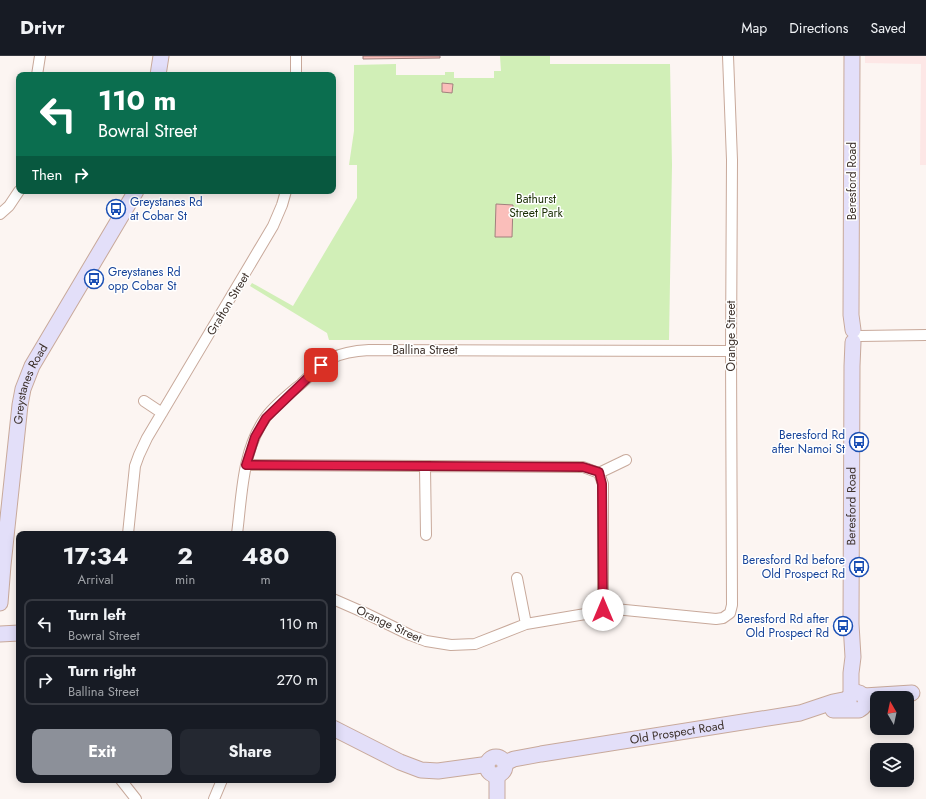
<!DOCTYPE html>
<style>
body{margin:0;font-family:Jost,sans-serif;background:#242831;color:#f1f3f6;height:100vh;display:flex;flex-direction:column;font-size:15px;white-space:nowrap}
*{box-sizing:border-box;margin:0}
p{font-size:13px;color:#9ea1a6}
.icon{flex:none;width:22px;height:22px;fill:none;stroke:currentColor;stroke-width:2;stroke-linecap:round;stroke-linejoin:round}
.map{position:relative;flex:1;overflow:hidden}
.sheet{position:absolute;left:16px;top:475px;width:320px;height:252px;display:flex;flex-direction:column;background:#171b24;border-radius:8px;box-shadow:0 2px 10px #0003}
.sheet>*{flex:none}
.hud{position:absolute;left:16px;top:16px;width:320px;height:122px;border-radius:8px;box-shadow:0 2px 10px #0003;background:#0b6e4f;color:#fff;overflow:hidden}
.needle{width:26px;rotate:351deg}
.fabs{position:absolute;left:870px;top:635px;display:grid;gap:8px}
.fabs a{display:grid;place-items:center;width:44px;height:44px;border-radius:8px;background:#171b24;box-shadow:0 2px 10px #0003;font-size:20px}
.pin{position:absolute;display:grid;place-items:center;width:34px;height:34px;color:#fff;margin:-17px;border-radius:8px;box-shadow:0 2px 6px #0006}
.me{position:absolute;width:44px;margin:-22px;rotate:0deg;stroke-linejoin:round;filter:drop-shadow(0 0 3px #0008)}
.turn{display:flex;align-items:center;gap:14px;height:84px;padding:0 16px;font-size:18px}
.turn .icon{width:52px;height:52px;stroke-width:2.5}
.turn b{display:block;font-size:28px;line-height:34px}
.then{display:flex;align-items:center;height:38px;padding:0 16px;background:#0003;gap:8px;font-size:15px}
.eta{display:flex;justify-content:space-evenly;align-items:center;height:68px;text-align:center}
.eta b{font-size:24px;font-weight:700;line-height:28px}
.primary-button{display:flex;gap:8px;margin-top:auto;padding:8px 16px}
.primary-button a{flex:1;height:46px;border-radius:8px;background:#8c9099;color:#fff;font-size:16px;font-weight:700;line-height:46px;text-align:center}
.primary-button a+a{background:#242831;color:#f1f3f6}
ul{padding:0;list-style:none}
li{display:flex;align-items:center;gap:12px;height:50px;margin:0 8px 6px;padding:0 8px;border:2px solid #363941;border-radius:8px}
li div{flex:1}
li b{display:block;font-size:15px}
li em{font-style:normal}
header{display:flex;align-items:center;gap:24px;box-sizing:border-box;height:56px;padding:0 20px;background:#171b24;border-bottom:1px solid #363941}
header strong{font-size:19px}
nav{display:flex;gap:22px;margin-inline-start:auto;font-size:14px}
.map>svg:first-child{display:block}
</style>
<header>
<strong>Drivr</strong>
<nav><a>Map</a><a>Directions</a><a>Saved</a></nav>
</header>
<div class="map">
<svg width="926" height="743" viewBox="0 0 926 743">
<rect width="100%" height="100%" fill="#fcf5f2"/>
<!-- education -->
<path fill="#fde7e6" d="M865,0h61v109h-6l1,-101 -56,-1z"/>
<!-- green -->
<path fill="#d1efb7" d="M500,0h50v8h120l2,101 -3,175h-340l-2,-7 -77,-47 2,-3 41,23 64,-108v-33h-8l5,-34v-66l42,-1v11h49v-3h9v6h40v-7h7z"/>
<!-- building -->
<path fill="#fabeba" stroke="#a1807d" d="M363,0h77v2l-77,1z
M442,27l11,1 -1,9 -10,-1z
M496,148l17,1 -1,32h-17z"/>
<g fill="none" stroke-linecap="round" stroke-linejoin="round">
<!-- street casing -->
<g stroke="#c8a99b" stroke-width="12">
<path id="street" d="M37,19l3,-19
M296,19v-19
M0,158l9,-8 10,-15
M860,280l66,-1
M144,345l18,12
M247,409l336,2 16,6 4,11v126
M425,411l1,68
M599,417l27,-13
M128,478l7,-68 4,-11 8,-17 126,-212 9,-21 4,-14
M237,478c5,-39 5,-84 29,-117 9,-12 23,-23 35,-33 25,-24 32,-32 68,-34l362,1
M517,522l9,46
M333,543l32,14 45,22 16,6 25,4 24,-1 51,-20 89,-15 101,10 7,-1 7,-5 2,-8 -1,-254 1,-191 -4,-104
M121,724l15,19
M214,743l8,-19"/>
</g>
<!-- secondary casing -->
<g stroke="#c8a99b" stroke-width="17">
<g id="secondary">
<path d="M852,0l-1,259 2,15"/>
<path d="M158,19l3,-19"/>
<path id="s1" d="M0,547l3,-38 17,-160 3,-16 9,-23 104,-175"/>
<path d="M0,578l19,-1"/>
<path id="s2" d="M851,638v-21l2,-16 -2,-33 1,-258 1,-24"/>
<path d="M864,640l48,-3"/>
<path d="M833,654h26c10,-5 8,-16 -3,-18l-7,5v8l4,4"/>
<path d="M333,672l67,34 21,8 17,1 44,-6 5,1"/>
<circle cx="496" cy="710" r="9"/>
<path id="s3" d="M505,707l9,-4 27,-5 259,-41 33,-11 15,-3"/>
<path d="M497,743v-24"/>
</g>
</g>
<!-- street -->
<use href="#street" stroke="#fff" stroke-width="10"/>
<!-- secondary -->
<use href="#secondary" stroke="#e3dff9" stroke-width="15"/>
</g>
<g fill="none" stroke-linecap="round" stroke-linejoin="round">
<!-- route casing -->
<g stroke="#92132f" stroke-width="10">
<path id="route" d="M321,309l-55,53 -11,19 -9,28 337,2 16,5 3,12 1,126"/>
</g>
<!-- route -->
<use href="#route" stroke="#e11d48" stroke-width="7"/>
</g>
<!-- icons -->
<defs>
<g id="bus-ring" transform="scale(1)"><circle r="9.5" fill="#fff" stroke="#1a4fb4" stroke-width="1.5"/><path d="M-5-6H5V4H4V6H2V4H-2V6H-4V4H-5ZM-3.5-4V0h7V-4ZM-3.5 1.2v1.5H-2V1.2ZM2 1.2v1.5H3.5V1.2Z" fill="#1a4fb4"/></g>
</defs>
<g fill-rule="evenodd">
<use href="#bus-ring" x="116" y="153"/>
<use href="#bus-ring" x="94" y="223"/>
<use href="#bus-ring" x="859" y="386"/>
<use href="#bus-ring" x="859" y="511"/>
<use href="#bus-ring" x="843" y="570"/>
</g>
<g text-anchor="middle" stroke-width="3" stroke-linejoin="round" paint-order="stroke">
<!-- street labels -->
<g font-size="12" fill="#3e322c" stroke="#fff">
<text transform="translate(852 125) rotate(-90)" y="4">Beresford Road</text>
<text transform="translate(228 248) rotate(-59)" y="4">Grafton Street</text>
<text transform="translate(731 280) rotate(-90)" y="4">Orange Street</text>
<text x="425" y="298">Ballina Street</text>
<text dy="4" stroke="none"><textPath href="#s1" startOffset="222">Greystanes Road</textPath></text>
<text dy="4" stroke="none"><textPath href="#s2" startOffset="188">Beresford Road</textPath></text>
<text transform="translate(389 568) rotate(25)" y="4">Orange Street</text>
<text dy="4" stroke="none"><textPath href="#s3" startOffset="175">Old Prospect Road</textPath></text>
</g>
<!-- park labels -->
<g font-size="12" fill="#1c3005" stroke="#fff">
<text x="536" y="147">Bathurst<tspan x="536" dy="14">Street Park</tspan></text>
</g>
<!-- transit labels -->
<g font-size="12" fill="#164399" stroke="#fff" text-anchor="end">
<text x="130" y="150" text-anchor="start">Greystanes Rd<tspan x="130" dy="14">at Cobar St</tspan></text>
<text x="108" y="220" text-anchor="start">Greystanes Rd<tspan x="108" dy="14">opp Cobar St</tspan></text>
<text x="845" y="383">Beresford Rd<tspan x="845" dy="14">after Namoi St</tspan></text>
<text x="845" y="508">Beresford Rd before<tspan x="845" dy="14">Old Prospect Rd</tspan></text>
<text x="829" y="567">Beresford Rd after<tspan x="829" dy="14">Old Prospect Rd</tspan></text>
</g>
</g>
</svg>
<div class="fabs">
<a><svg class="needle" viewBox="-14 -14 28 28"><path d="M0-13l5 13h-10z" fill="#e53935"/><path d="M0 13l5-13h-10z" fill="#9ea1a6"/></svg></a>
<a><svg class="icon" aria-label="layers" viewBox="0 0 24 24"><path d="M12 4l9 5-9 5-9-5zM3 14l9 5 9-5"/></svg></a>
</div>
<div class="pin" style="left:321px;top:309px;background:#d93025"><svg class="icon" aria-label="arrive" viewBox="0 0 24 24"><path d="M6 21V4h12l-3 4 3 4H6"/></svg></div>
<svg class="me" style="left:603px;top:554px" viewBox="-20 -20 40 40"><circle r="19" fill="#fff"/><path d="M0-13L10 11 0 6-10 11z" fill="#e11d48"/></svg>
<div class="hud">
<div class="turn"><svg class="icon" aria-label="left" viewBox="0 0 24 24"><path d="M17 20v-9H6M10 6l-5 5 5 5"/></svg><div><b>110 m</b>Bowral Street</div></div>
<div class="then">Then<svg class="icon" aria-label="right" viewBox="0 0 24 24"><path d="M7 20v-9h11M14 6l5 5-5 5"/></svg></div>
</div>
<section class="sheet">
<div class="eta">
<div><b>17:34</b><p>Arrival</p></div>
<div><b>2</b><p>min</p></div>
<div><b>480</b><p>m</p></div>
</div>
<ul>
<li><svg class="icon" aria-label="left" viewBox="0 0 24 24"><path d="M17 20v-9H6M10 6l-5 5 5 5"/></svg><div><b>Turn left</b><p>Bowral Street</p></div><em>110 m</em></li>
<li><svg class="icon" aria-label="right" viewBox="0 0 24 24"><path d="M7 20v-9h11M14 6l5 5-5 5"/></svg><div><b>Turn right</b><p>Ballina Street</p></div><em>270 m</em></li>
</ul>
<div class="primary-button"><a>Exit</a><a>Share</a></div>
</section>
</div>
